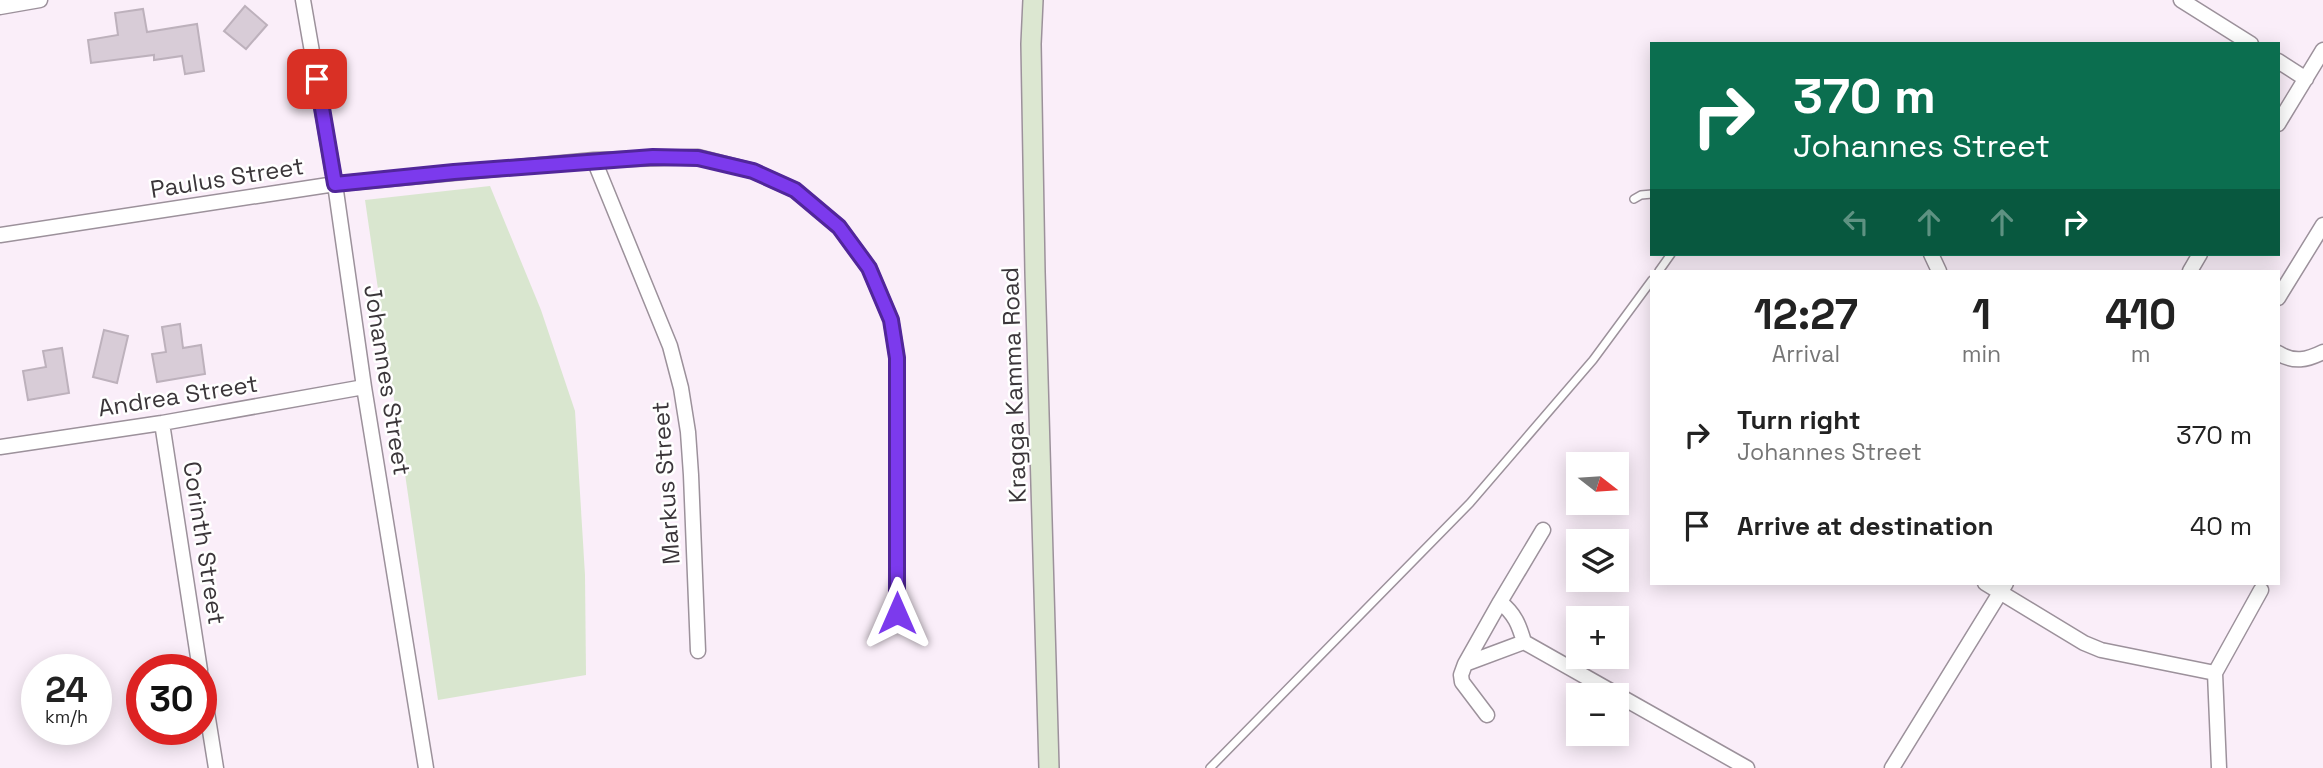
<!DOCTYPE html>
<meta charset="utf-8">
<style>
body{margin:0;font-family:"Space Grotesk",sans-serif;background:#f6f6f6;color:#222;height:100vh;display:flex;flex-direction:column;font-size:26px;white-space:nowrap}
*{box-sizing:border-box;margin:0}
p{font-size:23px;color:#767676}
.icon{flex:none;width:38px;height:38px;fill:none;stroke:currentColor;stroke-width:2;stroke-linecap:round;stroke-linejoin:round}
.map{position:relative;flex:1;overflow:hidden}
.sheet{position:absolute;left:1650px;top:270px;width:630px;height:315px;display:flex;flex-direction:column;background:#fff;border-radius:0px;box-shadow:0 4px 18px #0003}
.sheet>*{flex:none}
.banner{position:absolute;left:1650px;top:42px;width:630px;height:214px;border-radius:0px;box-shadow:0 4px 18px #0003;background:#0b6e4f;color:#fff;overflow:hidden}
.needle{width:46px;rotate:107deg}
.tools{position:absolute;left:1566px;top:452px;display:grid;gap:14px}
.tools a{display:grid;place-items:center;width:63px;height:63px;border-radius:0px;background:#fff;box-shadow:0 4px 18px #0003;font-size:35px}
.speed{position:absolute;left:21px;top:654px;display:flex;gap:14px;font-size:35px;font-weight:700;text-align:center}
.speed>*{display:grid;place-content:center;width:91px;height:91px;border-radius:50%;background:#fff;box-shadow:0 4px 18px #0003;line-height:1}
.speed small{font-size:18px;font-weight:400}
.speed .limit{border:10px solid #d22;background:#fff;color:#111}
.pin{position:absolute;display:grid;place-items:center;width:60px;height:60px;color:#fff;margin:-30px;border-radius:14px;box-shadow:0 4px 10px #0006}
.me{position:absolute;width:77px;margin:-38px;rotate:0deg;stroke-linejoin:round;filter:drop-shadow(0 0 5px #0008)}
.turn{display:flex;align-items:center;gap:24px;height:147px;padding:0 28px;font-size:32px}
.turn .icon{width:91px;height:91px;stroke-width:2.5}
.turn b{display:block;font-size:49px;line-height:60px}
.lanes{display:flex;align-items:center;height:66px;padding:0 28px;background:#0003;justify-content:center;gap:35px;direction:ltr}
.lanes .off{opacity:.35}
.eta{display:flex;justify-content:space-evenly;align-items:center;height:119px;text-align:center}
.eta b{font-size:42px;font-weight:700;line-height:49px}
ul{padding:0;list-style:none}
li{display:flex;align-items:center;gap:21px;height:91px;padding:0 28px}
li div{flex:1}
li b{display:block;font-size:26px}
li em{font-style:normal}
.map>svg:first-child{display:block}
</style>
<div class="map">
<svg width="2323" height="768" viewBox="0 0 2323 768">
<rect width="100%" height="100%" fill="#faeef9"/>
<!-- green -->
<path fill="#d9e6cf" d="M490,186l51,124 34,101 10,164 1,100 -148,25 -73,-500z"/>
<!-- building -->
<path fill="#d8ccd7" stroke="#bdb1bc" stroke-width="2" d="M245,6l22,19 -21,24 -22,-18z
M143,9l4,23 50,-8 7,47 -19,3 -3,-18 -28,4v-5l-63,8 -3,-23 30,-5 -3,-22z
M180,324l3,24 18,-3 4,29 -48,8 -5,-28 14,-2 -4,-25z
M104,330l24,6 -11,47 -24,-6z
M62,348l7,45 -41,7 -5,-29 23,-4 -3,-16z"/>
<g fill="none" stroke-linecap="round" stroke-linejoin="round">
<!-- lane casing -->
<g stroke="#9c919b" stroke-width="10">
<path id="lane" d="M1634,199l7,-4 11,-1
M1659,271l12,-17
M1210,768l260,-265 123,-143 59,-80"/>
</g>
<!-- street casing -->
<g stroke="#9c919b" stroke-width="17">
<path id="street" d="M303,0l32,184 29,203 62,381
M2181,0l70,44
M0,7l40,-7
M2278,61l28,18
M2278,124l45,-74
M594,160l76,186 11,42 7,44 3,43 7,176
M0,235l335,-51 259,-24 104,-3 55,14 42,19 44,37 30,41 22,52 6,38v255
M1931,254l8,17
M2190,271l10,-17
M2278,298l45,-73
M2278,353c16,10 29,7 45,-1
M162,423l38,247
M0,447l162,-24 202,-36
M1985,583l99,60 17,7 114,23
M1524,642c-5,-17 -9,-28 -24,-40l43,-72
M1465,664l35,-62
M201,675l15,93
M1487,715l-25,-33 -1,-7 4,-11 59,-22 223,126
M1892,768l114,-185
M2219,768l-4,-95 46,-83"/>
</g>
<!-- secondary casing -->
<g stroke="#9c919b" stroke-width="22">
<path id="secondary" d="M1033,0l-2,44 4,228 14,496"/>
</g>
<!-- lane -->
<use href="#lane" stroke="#fff" stroke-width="7"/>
<!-- street -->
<use href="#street" stroke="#fff" stroke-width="14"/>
<!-- secondary -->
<use href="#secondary" stroke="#dce7d1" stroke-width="19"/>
</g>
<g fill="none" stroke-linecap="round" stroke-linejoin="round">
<!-- route casing -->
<g stroke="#51269a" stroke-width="18">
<path id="route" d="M317,79l18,105 119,-12 199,-15 45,1 55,13 42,19 44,37 30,41 22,52 6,38v255"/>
</g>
<!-- route -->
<use href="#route" stroke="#7c3aed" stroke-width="12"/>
</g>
<g text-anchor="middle" stroke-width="5" stroke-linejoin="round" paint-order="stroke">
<!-- street labels -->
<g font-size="24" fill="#3b363a" stroke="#fff">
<text transform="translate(227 178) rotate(-9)" y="8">Paulus Street</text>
<text transform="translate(387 380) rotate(81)" y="8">Johannes Street</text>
<text transform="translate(1014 385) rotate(-92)" y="8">Kragga Kamma Road</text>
<text transform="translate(178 396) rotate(-9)" y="8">Andrea Street</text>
<text transform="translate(666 483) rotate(-94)" y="8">Markus Street</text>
<text transform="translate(204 543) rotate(81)" y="8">Corinth Street</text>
</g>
</g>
</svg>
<div class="tools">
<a><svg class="needle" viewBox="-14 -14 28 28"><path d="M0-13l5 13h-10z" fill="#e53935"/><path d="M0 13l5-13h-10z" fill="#767676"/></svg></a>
<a><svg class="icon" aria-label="layers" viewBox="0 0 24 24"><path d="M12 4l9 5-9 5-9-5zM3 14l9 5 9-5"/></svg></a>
<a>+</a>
<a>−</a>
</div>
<div class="speed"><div>24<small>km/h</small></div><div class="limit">30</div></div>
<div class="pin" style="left:317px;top:79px;background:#d93025"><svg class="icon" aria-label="arrive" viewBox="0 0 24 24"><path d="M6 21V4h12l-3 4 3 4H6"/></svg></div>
<svg class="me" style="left:897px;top:613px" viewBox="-20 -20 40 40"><path d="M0-17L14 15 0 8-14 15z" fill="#7c3aed" stroke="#fff" stroke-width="4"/></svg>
<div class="banner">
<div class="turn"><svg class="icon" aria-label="right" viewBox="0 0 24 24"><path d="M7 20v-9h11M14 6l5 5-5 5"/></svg><div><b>370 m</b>Johannes Street</div></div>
<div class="lanes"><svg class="icon off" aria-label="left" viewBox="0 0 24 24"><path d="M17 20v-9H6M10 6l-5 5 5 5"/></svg><svg class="icon off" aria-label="ahead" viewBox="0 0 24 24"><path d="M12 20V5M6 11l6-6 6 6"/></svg><svg class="icon off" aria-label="ahead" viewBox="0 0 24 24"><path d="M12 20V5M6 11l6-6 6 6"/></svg><svg class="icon" aria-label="right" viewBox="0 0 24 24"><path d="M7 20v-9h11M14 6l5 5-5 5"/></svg></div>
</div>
<section class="sheet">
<div class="eta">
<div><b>12:27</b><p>Arrival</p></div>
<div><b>1</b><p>min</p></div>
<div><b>410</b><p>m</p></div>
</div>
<ul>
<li><svg class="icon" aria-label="right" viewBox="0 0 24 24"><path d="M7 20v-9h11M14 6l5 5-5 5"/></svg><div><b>Turn right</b><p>Johannes Street</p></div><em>370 m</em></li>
<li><svg class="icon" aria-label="arrive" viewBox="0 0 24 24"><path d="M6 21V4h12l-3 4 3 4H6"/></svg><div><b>Arrive at destination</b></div><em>40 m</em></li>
</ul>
</section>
</div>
